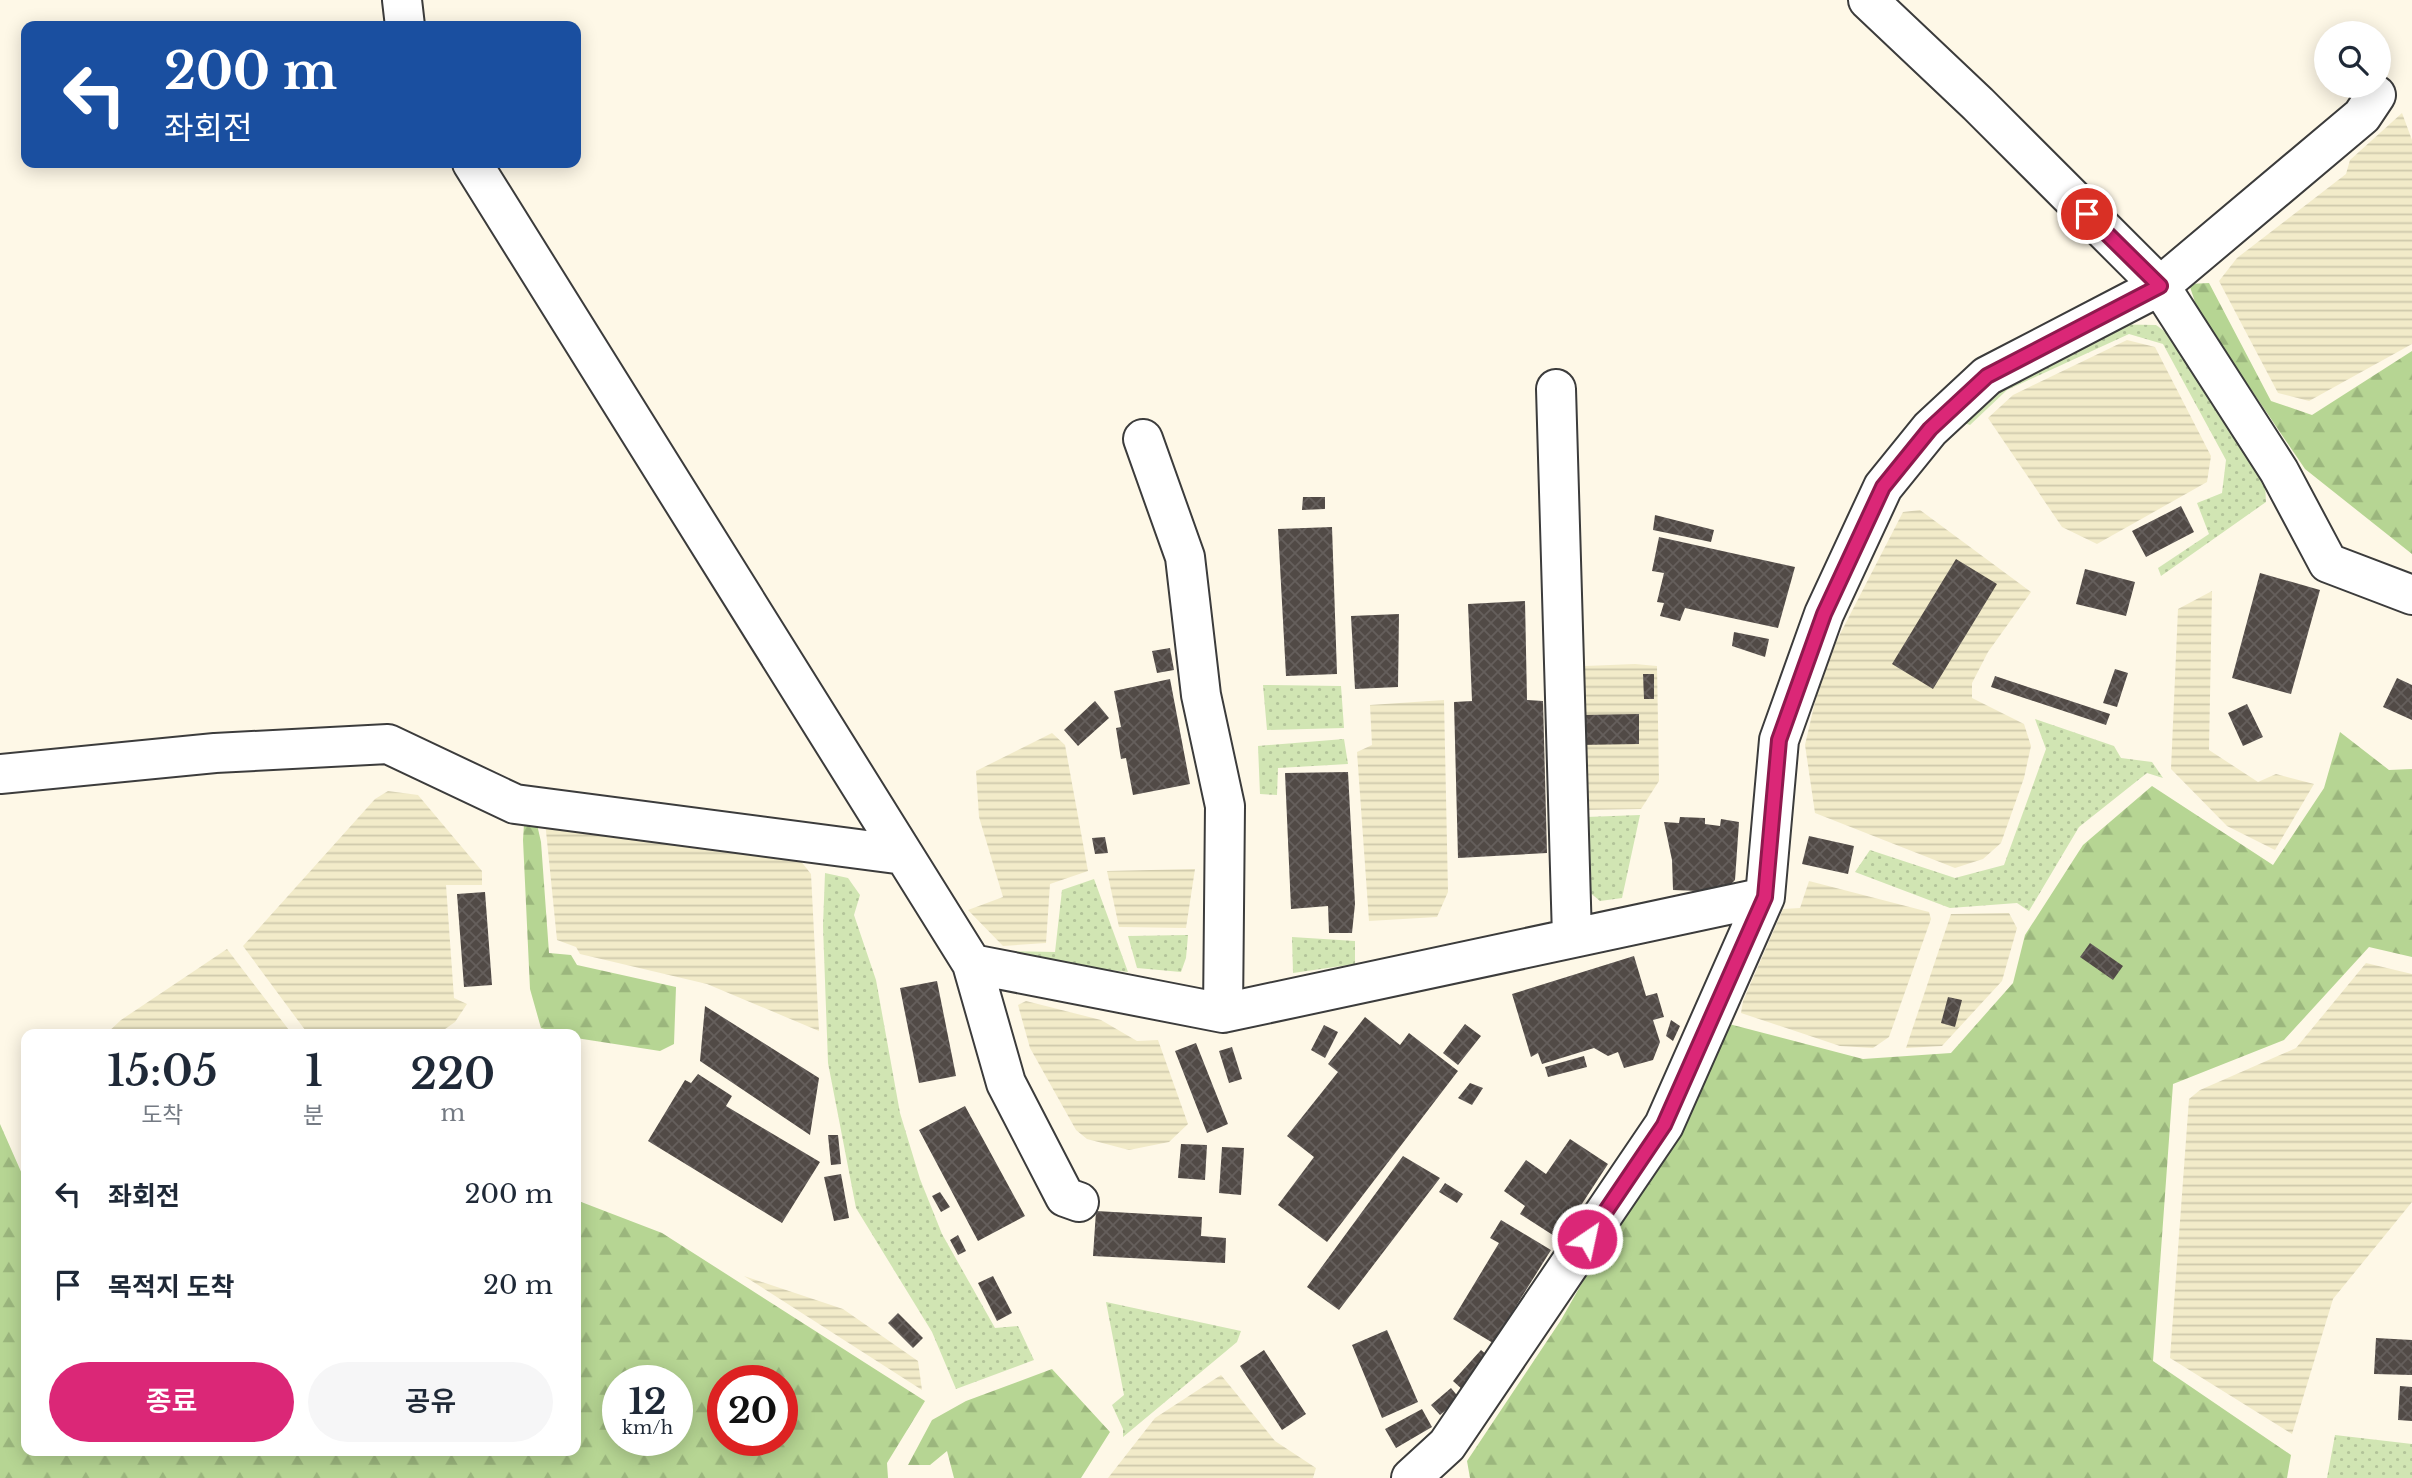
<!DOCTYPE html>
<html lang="ko">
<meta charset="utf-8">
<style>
body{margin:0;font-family:"Libre Baskerville","Noto Sans KR",serif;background:#f6f6f7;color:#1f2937;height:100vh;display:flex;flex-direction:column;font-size:26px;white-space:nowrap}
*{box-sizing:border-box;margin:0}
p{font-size:23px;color:#747a83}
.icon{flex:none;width:38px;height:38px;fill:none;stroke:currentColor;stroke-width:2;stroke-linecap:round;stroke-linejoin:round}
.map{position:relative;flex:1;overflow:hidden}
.sheet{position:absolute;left:21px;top:1029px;width:560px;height:427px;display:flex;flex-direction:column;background:#fff;border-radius:14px;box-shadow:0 4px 18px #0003}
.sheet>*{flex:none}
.top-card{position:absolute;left:21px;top:21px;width:560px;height:147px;border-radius:14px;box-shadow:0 4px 18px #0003;background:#1a4fa0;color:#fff;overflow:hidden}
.tools{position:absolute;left:2314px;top:21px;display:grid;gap:14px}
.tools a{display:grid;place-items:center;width:77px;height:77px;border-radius:50%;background:#fff;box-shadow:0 4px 18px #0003;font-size:35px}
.speed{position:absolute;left:602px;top:1365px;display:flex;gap:14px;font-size:35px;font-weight:700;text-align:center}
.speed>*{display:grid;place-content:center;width:91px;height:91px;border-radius:50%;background:#fff;box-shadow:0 4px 18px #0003;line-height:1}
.speed small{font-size:18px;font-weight:400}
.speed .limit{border:10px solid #d22;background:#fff;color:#111}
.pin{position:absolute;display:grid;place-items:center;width:60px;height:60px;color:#fff;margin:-30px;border:4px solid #fff;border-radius:50%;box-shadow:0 2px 7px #0007}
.me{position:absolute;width:77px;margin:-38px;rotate:34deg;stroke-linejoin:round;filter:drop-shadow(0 0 5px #0008)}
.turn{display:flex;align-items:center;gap:24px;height:147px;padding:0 28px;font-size:32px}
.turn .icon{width:91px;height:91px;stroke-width:2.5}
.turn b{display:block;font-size:49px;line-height:60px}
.eta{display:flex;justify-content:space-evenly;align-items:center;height:119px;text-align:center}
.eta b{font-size:42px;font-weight:600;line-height:49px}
.button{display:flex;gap:14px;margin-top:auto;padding:14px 28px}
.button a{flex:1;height:80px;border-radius:42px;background:#db2777;color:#fff;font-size:28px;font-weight:600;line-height:80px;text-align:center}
.button a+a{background:#f6f6f7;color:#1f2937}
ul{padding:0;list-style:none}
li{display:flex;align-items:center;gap:21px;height:91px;padding:0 28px}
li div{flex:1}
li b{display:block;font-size:26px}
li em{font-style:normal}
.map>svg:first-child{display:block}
</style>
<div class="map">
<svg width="2412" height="1478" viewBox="0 0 2412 1478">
<defs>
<pattern id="farmland-rules" width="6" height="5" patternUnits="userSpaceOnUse" patternTransform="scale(1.75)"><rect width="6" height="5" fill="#f2ebc9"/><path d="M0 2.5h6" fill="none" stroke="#cec8ab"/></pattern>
<pattern id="grass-dots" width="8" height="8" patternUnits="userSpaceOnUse" patternTransform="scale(1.75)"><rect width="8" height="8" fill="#d1e5b3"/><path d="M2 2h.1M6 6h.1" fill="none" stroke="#b2c399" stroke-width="1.8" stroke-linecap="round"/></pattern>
<pattern id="forest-firs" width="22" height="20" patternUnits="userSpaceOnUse" patternTransform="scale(1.75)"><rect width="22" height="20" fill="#b6d593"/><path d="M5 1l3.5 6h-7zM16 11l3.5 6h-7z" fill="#9bb67d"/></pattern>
<pattern id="building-cross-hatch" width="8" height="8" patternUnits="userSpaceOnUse" patternTransform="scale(1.75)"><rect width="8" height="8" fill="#514a46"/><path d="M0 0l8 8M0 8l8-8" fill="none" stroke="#655f5c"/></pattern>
</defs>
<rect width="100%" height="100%" fill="#fef8e7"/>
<!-- farmland -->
<path fill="url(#farmland-rules)" d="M2402,113l10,27v204l-103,57 -31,-8 -59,-112 18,-23 109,-84 4,-14z
M2127,340l28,7 56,109 -4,26 -110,62 -35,-17 -74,-109 25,-23z
M1920,510l111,82 -43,60 -16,31v15l52,26 7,22 -7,32 -23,65 -18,16 -28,9 -140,-55 -10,-68 18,-78 80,-155z
M2212,591l-3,159 49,32 18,-8 38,10 -39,66 -48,-24 -56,-57 7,-160z
M1635,664l22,2 2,115 -18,28 -61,1 -7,-132 12,-12z
M1444,700l4,192 -11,25 -68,4 -12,-169 15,-7 -2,-40z
M1052,733l13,12 23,126 -38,13 -4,59 -43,3 -35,-36 35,-13 -24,-80 -3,-46z
M388,791l30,4 64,76v14h-36l8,113 13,6 -12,18 -17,12h-130l-65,-88 132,-147z
M545,821l255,39 11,14 8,157 -112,-47 -127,-30 -4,-7 -19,-7z
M1195,869l-9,59 -67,-1 -12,-56z
M1809,881l120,31 2,7 -42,118 -16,11 -33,-2 -99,-33 2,-12 40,-92 17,-1z
M2009,913l8,15 -15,53 -60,65 -36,2 45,-134z
M227,949l65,85h-186l15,-14z
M2366,963l46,11v228l-79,97 -41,135 -122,-76 19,-259 11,-9 96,-42z
M1026,1001l75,19 36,21 21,-1 30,84 -19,18 -40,8 -42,-11 -11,-9 -46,-82 -12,-43z
M744,1276l99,33 75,52 4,29z
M1221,1375l54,66 41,27 -3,10h-205l47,-60z"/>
<!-- grass -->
<path fill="url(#grass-dots)" d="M2098,324l58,1 22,16 87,143 1,18 -105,74 -3,-8 51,-34 -12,-31 25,-10 4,-33 -63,-116 -34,-10 -122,56 -37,35 -9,-3 59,-47z
M1263,685l78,1 3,42 -77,2z
M2035,719l79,27 7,12 31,4 11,16 -16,-5 -68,54 -50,84 -12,-8 -67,5 -95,-36 15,-22 85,28 49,-13 42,-116z
M1344,739l4,25 -70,4 -1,27 -17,-1 -2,-48z
M1640,815l-18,83 -22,3 -12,-10 -2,-74z
M825,873l23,5 12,17 -6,20 22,65 24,133 20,66 22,55 53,94 23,-2 16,34 -78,29 -24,-57 -76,-124 -28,-145 -5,-137z
M1094,879l34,93 -120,-14 -3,-7 50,1 7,-62z
M1188,935l-2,23 -5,14 -44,-4 -9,-32z
M1292,937l63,4v23l-62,9z
M1106,1302l135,29 -4,11 -114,95v-8l-11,-24 12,-10z
M2335,1435l77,9v34h-85z"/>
<!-- forest -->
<path fill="url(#forest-firs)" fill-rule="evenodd" d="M2209,283l62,118 41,14 100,-64v203l-107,-85 -107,-158 -9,-27z
M2340,732l49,38 23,-1v188l-43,-10 -85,93 -111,44 -20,277 138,94 -4,23h-817l-3,-17 94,-141 168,-296 134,35 88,-6 62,-70 12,-48 58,-90 69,-59 121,79 51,-77z
M536,820l5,22 8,111 22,2 6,10 99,22 -2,57 -14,7 -84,-13v-4h-13l-22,-6 -11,-39 -7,-149 1,-16z
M0,1124l26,59v268h550v-251l86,33 263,168 -38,62 1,15h-888zM618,1381h59v59h-59zM723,1381h59v59h-59z
M1052,1369l58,63 -29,46h-127l-7,-27 -17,14h-22l24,-45 34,-19z"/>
<!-- building -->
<path fill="url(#building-cross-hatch)" d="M1303,497h22v12l-23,1z
M2181,506l13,26 -48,25 -14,-26z
M1655,515l59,15 -3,12 -58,-12z
M1332,527l5,147 -51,2 -8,-147z
M1659,537l136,30 -17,61 -93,-20 -5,13 -20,-5 4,-13 -7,-1 7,-29 -12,-2z
M1956,559l41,25 -64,105 -41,-25z
M2085,569l50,13 -9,34 -50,-12z
M2260,573l60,17 -29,104 -59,-16z
M1525,601l2,99 16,1 4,152 -89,5 -4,-156 18,-1 -4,-97z
M1399,614l-1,73 -43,2 -4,-73z
M1734,632l35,7 -4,18 -33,-11z
M1170,648l4,22 -17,3 -5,-22z
M2115,669l13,4 -11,34 -14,-4z
M1643,674h11v25h-10z
M1995,676l115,38 -4,11 -115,-38z
M2397,678l15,7v35l-29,-13z
M1170,679l20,105 -57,11 -7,-37 -5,1 -5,-31 5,-1 -7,-36z
M1095,701l14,17 -31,28 -14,-16z
M2247,704l16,33 -20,9 -15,-33z
M1639,714v30l-60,1 -1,-30z
M1348,772l7,132 -3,29h-23l-1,-27 -37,3 -6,-136z
M1680,817l25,1v6l15,2 1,-7 18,3 -4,58 -12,12 -50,-2 -1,-30 -8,-38 15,1z
M1809,836l45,10 -6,28 -46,-10z
M1105,837l3,16 -13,1 -3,-16z
M485,892l7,93 -28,2 -7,-93z
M2090,943l33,23 -10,14 -33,-23z
M1634,956l12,40 11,-3 7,24 -11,3 7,22 -7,18 -29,8 -6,-16 -10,4 -14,-8 -52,16 -4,-11 -7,4 -19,-63z
M937,981l19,95 -37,7 -19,-95z
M1948,997l14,3 -7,27 -14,-4z
M705,1006l114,72 -9,57 -110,-74z
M1365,1017l35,28 9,-12 49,38 -131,171 -49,-37 36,-48 -27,-21 51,-64 -10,-8z
M1671,1020l9,6 -7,15 -7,-5z
M1465,1024l16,12 -23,29 -15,-12z
M1324,1025l14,7 -13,26 -14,-8z
M1196,1043l32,81 -21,9 -32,-82z
M1232,1047l10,32 -13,4 -10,-32z
M1584,1056l3,11 -39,10 -3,-10z
M698,1074l34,22 -6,10 94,56 -38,61 -134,-82 37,-61 6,3z
M1470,1083l13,5 -11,17 -14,-7z
M965,1106l60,110 -47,25 -59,-111z
M828,1135h10l3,29 -10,1z
M1570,1139l38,25 -49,75 -39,-25 5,-8 -21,-15 22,-31 20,14z
M1181,1144l26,1 -2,35 -27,-2z
M1222,1147l22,1 -3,47 -22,-2z
M1403,1156l37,22 -101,132 -32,-23z
M841,1174l8,44 -15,3 -10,-44z
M1445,1183l18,11 -6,9 -18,-11z
M940,1192l10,15 -9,5 -9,-16z
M1096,1211l106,6 -1,19 25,2 -1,25 -132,-7z
M1501,1220l50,30 -58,93 -40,-24 46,-76 -9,-5z
M958,1235l8,16 -8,4 -8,-15z
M993,1276l19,37 -15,8 -19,-38z
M898,1313l25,25 -10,10 -25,-25z
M1387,1330l31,72 -36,16 -30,-73z
M2376,1338l36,2v35l-38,-1z
M1264,1350l42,64 -24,16 -42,-64z
M1481,1350l12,10 -29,31 -11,-10z
M2400,1386l12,1v34l-14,-1z
M1451,1388l9,11 -20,16 -9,-10z
M1422,1409l10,18 -36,21 -11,-19z"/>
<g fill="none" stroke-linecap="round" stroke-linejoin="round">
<!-- minor casing -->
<g stroke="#3c3c3c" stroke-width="42">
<path id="minor" d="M402,0l3,26
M1868,0l110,104 182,182 119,185 49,92 84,32
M472,163l432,692
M1556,389l16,548
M1143,439l42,118 16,138 24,111 -2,207
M0,774l215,-21 173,-9 127,60 389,51 68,109 34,119 59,114 14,5
M972,964l251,49 542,-116 14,-157 45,-126 59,-127 47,-58 57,-53 173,-90 202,-170 14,-21
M1411,1478l36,-33 217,-320 101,-228"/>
</g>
<!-- minor -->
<use href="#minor" stroke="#fff" stroke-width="38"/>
</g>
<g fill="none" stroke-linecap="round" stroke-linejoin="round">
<!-- route casing -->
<g stroke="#8e194d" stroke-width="18">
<path id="route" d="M1587,1239l77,-114 101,-228 14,-157 45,-126 59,-127 47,-58 57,-53 173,-90 -73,-72"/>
</g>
<!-- route -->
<use href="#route" stroke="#db2777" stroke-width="12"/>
</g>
</svg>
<div class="tools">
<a><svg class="icon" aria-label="search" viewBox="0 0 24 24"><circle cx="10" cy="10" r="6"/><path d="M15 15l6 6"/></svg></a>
</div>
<div class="speed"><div>12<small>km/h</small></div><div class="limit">20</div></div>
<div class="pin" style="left:2087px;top:214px;background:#d93025"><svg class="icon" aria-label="arrive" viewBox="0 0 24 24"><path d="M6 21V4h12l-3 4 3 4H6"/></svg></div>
<svg class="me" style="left:1587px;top:1239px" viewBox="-20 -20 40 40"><circle r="17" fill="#db2777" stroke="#fff" stroke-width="3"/><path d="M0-11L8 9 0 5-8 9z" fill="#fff"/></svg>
<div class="top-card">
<div class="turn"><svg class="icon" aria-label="left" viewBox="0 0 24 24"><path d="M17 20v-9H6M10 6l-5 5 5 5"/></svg><div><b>200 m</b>좌회전</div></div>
</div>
<section class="sheet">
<div class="eta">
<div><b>15:05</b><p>도착</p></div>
<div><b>1</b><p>분</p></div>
<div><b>220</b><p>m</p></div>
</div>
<ul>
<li><svg class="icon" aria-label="left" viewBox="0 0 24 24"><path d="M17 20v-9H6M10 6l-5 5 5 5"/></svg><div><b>좌회전</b></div><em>200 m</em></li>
<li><svg class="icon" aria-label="arrive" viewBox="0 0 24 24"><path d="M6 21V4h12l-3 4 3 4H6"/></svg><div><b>목적지 도착</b></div><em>20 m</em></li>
</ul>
<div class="button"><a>종료</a><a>공유</a></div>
</section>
</div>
